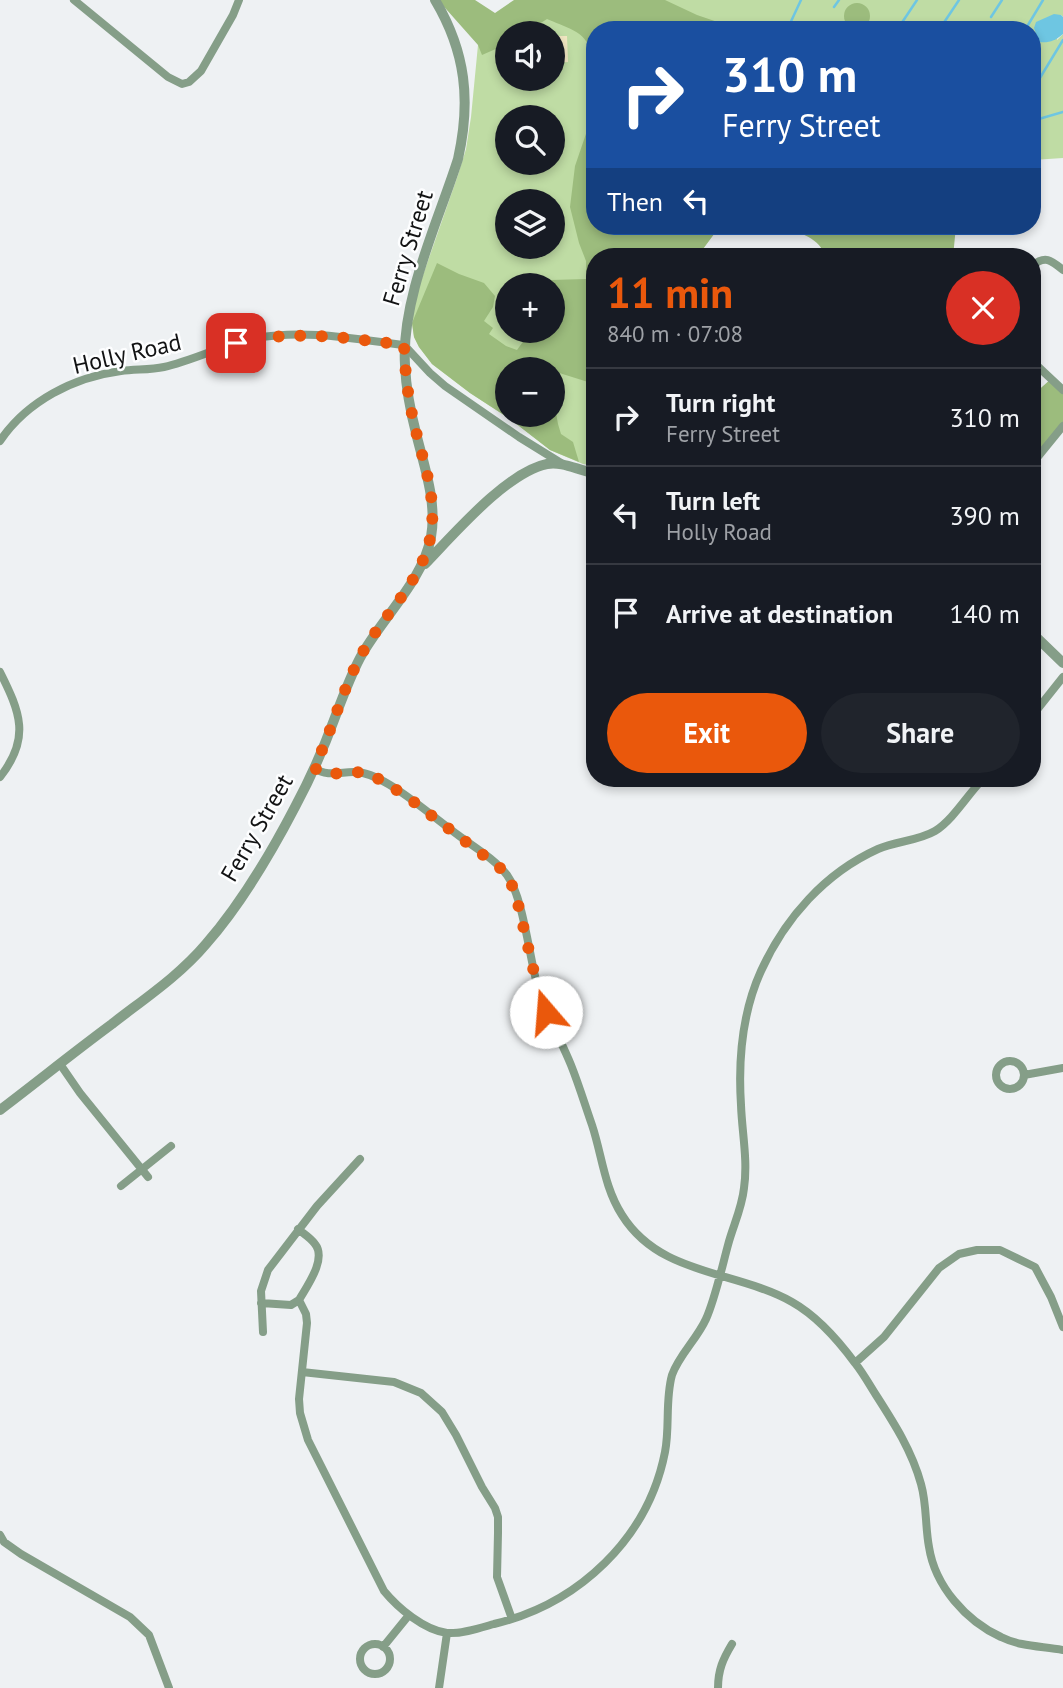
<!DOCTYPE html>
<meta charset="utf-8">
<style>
body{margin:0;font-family:"PT Sans",sans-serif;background:#20242c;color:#f1f3f6;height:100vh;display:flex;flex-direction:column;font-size:26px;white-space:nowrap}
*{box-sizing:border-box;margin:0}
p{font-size:23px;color:#9ea1a6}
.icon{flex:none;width:38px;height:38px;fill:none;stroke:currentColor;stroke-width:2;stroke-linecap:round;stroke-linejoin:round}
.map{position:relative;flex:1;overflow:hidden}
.sheet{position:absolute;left:586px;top:248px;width:455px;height:539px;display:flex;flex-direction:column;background:#171b24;border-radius:28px;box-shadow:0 4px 10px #0003}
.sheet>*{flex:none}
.hud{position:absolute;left:586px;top:21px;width:455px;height:214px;border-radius:28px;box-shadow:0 4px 10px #0003;background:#1a4fa0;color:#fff;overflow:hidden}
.tools{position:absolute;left:495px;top:21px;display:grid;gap:14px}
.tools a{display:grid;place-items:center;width:70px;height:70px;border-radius:50%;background:#171b24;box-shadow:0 4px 10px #0003;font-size:35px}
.pin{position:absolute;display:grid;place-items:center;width:60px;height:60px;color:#fff;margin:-30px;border-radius:14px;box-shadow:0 4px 10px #0006}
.me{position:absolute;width:77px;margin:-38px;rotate:342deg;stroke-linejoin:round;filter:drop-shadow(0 0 5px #0008)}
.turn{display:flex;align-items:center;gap:24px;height:147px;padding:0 21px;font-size:32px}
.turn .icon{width:91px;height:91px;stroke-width:2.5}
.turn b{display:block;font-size:49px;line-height:60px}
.then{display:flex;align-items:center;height:66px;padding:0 21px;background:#0003;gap:14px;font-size:26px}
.round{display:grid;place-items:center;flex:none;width:74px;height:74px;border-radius:37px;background:#20242c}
.headline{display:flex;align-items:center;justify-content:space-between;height:119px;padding:0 21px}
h1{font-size:42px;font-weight:800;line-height:52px;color:#ea580c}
.primary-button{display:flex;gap:14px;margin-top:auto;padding:14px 21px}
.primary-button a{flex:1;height:80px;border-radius:42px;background:#ea580c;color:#fff;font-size:28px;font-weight:800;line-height:80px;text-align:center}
.primary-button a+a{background:#20242c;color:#f1f3f6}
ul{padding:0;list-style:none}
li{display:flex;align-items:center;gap:21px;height:98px;padding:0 21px;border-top:2px solid #363941}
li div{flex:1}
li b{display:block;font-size:26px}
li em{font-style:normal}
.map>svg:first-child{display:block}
</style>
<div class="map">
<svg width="1063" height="1688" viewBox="0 0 1063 1688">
<rect width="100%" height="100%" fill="#eef1f3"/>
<!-- green -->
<path fill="#bfdca4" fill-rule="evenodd" d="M553,0h510v17l-2,-2 -4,25 6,-6v124l-30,2 -1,-130h-437v196h128h-3l-23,31h-102v209l-12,-2 -33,-14 -40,-31 -40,-26 -38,-29 -13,-17 -5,-10 -2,-14 3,-25 43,-123 8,-26 5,-32 7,-72zM508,33h45v46h-45zM508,117h45v46h-45zM508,201h45v46h-45zM508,285h45v46h-45zM508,369h45v46h-45z"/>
<!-- forest -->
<path fill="#9cbc7d" d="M438,0h37l20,13 19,-13h151l32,15 44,15h-146v23l-6,-2c0,-19 -27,-25 -42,-32l-22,14h-17l-1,11 -25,11 -4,-10z
M844 16a13 13 0 1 1 26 0a13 13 0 1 1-26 0Z
M595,116v110h128h-3l-23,31h-102v203l-4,-7 -3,-71 -35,-11v-2l-16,-2v2h-29v46h45v-19l5,28 3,10 12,8 6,20 -29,-12 -40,-31 -40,-26 -38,-29 -13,-17 -5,-10 -2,-14 25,-60 22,11 25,9 11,13 -2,11 -9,14 9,7 -4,6 17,12 11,4c14,-19 12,-19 36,-19v-46h-7l5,-5 35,-1v-18l-7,-18 -9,-36 5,-41 13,-38z
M784,226h172l-3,31h-128c-3,-18 -26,-24 -41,-31z
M1052,378l11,12v36l-30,38v-69z"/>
<!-- sand -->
<path fill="#f1e7c2" d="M553,36h14l1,26 -15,1z"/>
<!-- water -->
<path fill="#6ec6e2" d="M1054,14l7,1 2,2v17c-8,7 -14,9 -24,8l-5,-14 2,-6z"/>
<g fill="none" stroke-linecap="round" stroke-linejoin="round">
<!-- stream -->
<path stroke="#6ec6e2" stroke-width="2.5" d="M834,7l5,-7
M991,17l11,-17
M787,30l14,-30
M897,30l20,-30
M939,30l20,-30
M1025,30l18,-30
M1032,91l31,-51
M1032,121l31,-9"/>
<!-- minor -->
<path stroke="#859e88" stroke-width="8" d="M74,0l94,77 14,7 7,-2 12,-11 32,-56 6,-15
M1032,266c13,-11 19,-6 31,4
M1032,361l31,29
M0,441c27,-40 74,-64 121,-70 14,-2 29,-1 43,-4 31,-7 60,-23 92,-29 49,-9 99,1 148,7l26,28 15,13 74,51 42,26
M1032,464l31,-38
M0,672c20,40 31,66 0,105
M1032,716l31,-39
M314,768c16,11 32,1 49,5 28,6 71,45 95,62 16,12 37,24 49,40 16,22 22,80 30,109 8,29 23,54 34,81 8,20 14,40 21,60 10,30 12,62 30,90 38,61 113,55 170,87 25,14 46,38 63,61 8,10 14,21 21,32 18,28 36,56 45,89 6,21 4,42 8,63 6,39 37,74 72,90 20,10 42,9 62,13
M996 1075a14 14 0 1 1 28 0a14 14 0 1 1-28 0Z
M60,1064l20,29 68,84
M1024,1075l39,-7
M121,1186l50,-40
M298,1229c6,5 13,9 17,15 12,15 -8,42 -16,56l7,14 1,9 -8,76 1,14 8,27 76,151c14,17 40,39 63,42 15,1 33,-5 47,-9 84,-20 154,-85 171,-172 5,-25 0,-52 7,-77 7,-20 25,-36 34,-56 9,-20 16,-52 22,-74 5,-19 14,-37 16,-57 4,-28 -2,-55 -3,-83 -3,-46 1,-92 20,-134 24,-53 64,-98 117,-122 18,-8 40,-8 57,-18 18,-11 33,-37 48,-52
M261,1303l30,2 8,-5
M263,1332l-2,-41 7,-21 49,-64 43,-47
M855,1363l29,-26 55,-69 20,-14 18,-4h23l35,17 16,30 12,30
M302,1372l92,10 27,11 21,19 14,23 26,52 13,21 3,9v16l-1,44 15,42
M0,1535l4,7 17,12 109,63 19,18 20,53
M360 1659a15 15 0 1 1 30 0a15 15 0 1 1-30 0Z
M383,1647l26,-32
M439,1688l8,-55
M718,1688c0,-18 5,-29 14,-44"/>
<!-- tertiary -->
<path stroke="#859e88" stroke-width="10" d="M425,564c29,-30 82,-92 122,-100 16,-3 32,7 48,9
M1032,633l31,30
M0,1110c37,-28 74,-58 112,-86 32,-25 67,-48 94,-80 36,-41 64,-89 89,-137 15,-28 28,-57 39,-87 8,-21 16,-43 26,-62 21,-39 63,-77 71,-121 6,-34 -6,-68 -14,-100 -6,-23 -11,-48 -12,-72 -4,-66 33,-143 53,-206 13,-58 8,-107 -23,-159"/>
</g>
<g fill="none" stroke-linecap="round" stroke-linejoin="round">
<!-- route -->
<path stroke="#ea580c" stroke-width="12" stroke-dasharray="0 21.6" d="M236,343c60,-14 109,-5 168,2 1,23 3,46 8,69 7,36 23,73 20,110 -3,53 -50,90 -73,135 -18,35 -28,74 -45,109l12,6 36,-2 15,6 29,18 98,75 11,20 21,90 10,31"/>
</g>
<g text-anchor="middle" stroke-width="5" stroke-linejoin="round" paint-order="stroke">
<!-- street labels -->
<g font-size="24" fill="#121314" stroke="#fdfeff">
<text transform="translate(408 248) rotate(-73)" y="8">Ferry Street</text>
<text transform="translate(127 354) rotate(-13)" y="8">Holly Road</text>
<text transform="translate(257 828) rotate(-60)" y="8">Ferry Street</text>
</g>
</g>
</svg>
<div class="tools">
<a><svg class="icon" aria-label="sound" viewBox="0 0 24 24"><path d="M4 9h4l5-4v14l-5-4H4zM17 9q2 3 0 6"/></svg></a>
<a><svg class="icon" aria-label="search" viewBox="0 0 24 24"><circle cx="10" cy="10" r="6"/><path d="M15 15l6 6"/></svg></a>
<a><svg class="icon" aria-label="layers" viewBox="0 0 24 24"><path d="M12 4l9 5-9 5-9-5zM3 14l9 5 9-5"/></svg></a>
<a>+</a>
<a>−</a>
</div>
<div class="pin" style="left:236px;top:343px;background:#d93025"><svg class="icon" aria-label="arrive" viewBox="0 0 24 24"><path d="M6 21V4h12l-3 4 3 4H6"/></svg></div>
<svg class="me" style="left:546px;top:1012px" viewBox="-20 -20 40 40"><circle r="19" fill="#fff"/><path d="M0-13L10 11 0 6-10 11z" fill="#ea580c"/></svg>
<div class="hud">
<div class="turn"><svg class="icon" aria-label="right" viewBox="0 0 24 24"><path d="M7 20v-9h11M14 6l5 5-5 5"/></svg><div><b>310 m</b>Ferry Street</div></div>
<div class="then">Then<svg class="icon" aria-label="left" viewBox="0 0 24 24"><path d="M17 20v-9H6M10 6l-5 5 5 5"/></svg></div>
</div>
<section class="sheet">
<div class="headline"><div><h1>11 min</h1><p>840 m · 07:08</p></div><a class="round" style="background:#d93025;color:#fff"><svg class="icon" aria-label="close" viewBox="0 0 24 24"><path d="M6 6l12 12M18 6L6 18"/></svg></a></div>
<ul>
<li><svg class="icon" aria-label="right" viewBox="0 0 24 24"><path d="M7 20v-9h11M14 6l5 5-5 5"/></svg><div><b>Turn right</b><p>Ferry Street</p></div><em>310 m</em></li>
<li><svg class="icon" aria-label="left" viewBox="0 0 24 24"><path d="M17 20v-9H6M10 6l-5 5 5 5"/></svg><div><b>Turn left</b><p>Holly Road</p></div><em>390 m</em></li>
<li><svg class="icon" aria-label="arrive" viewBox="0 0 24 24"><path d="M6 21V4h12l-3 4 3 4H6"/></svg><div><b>Arrive at destination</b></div><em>140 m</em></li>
</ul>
<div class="primary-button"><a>Exit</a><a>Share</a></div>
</section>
</div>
